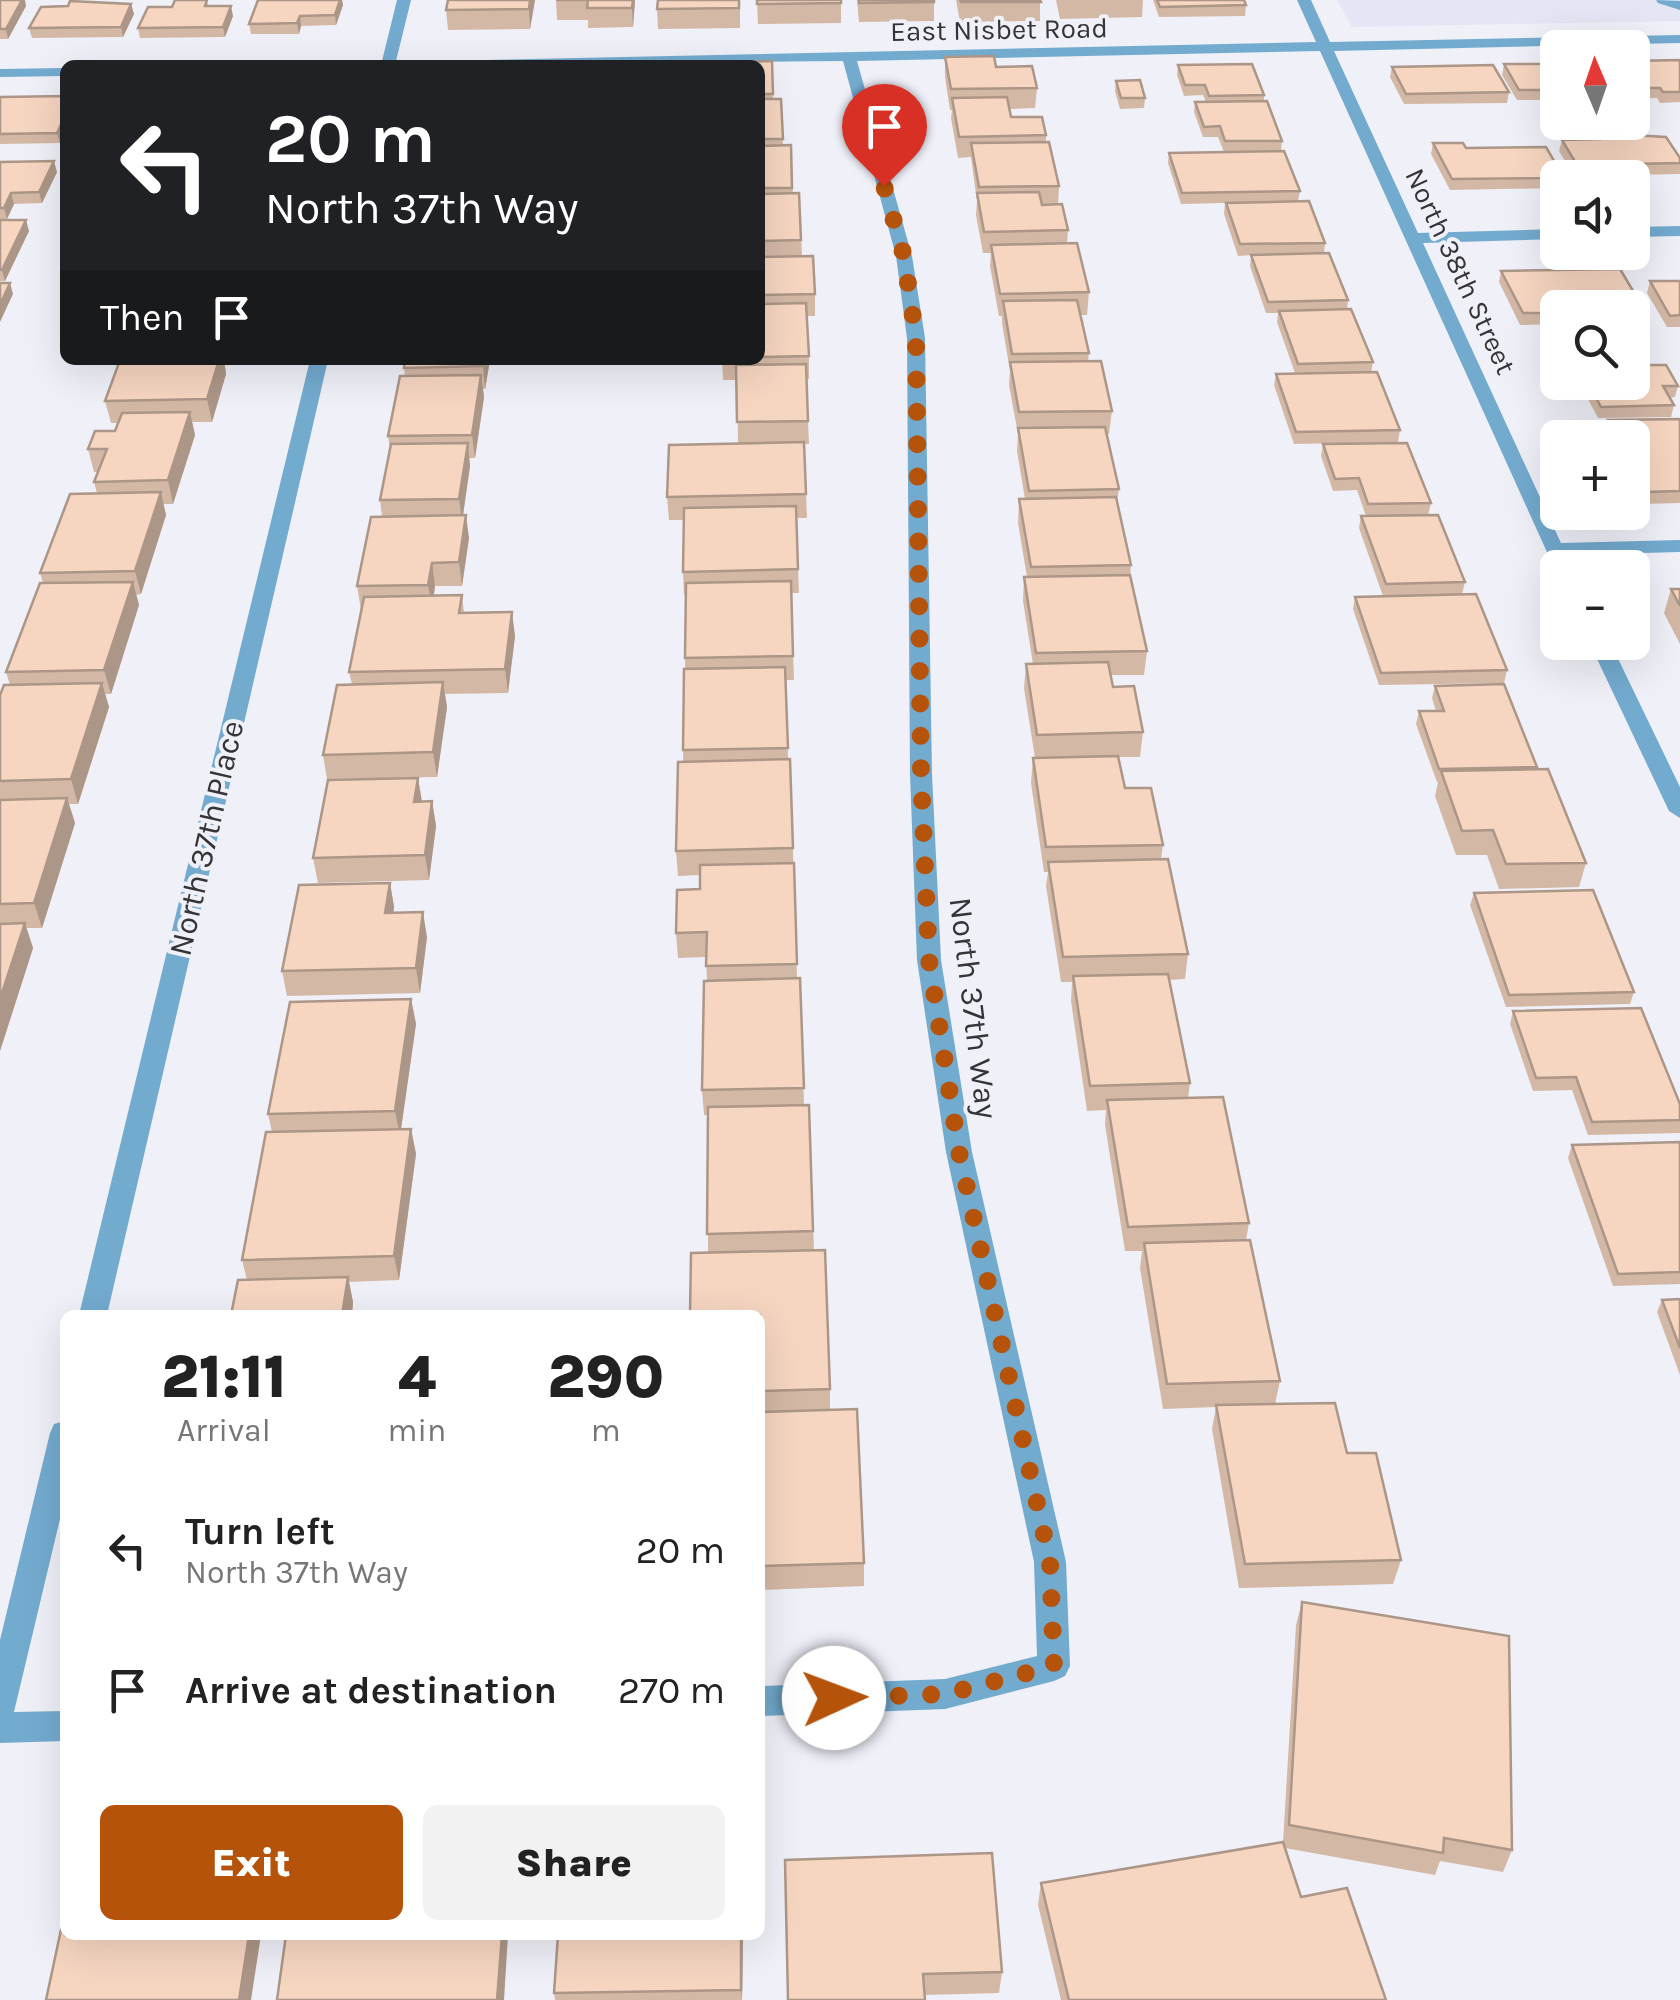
<!DOCTYPE html>
<meta charset="utf-8">
<style>
body{margin:0;font-family:Karla,sans-serif;background:#f2f2f2;color:#222;height:100vh;display:flex;flex-direction:column;font-size:38px;white-space:nowrap}
*{box-sizing:border-box;margin:0}
p{font-size:32px;color:#767676}
.icon{flex:none;width:55px;height:55px;fill:none;stroke:currentColor;stroke-width:2;stroke-linecap:round;stroke-linejoin:round}
.map{position:relative;flex:1;overflow:hidden}
.drawer{position:absolute;left:60px;top:1310px;width:705px;height:630px;display:flex;flex-direction:column;background:#fff;border-radius:15px;box-shadow:0 10px 40px #0002}
.drawer>*{flex:none}
.banner{position:absolute;left:60px;top:60px;width:705px;height:305px;border-radius:15px;box-shadow:0 10px 40px #0002;background:#202124;color:#fff;overflow:hidden}
.needle{width:65px;rotate:358deg}
.fabs{position:absolute;left:1540px;top:30px;display:grid;gap:20px}
.fabs a{display:grid;place-items:center;width:110px;height:110px;border-radius:15px;background:#fff;box-shadow:0 10px 40px #0002;font-size:50px}
.pin{position:absolute;display:grid;place-items:center;width:85px;height:85px;color:#fff;margin:-102px -42px;border-radius:50% 50% 50% 0;rotate:-45deg;box-shadow:0 0 10px #0007}
.pin .icon{rotate:45deg}
.me{position:absolute;width:110px;margin:-55px;rotate:88deg;stroke-linejoin:round;filter:drop-shadow(0 0 8px #0008)}
.turn{display:flex;align-items:center;gap:35px;height:210px;padding:0 40px;font-size:45px}
.turn .icon{width:130px;height:130px;stroke-width:2.5}
.turn b{display:block;font-size:70px;line-height:85px}
.then{display:flex;align-items:center;height:95px;padding:0 40px;background:#0003;gap:20px;font-size:38px}
.eta{display:flex;justify-content:space-evenly;align-items:center;height:170px;text-align:center}
.eta b{font-size:60px;font-weight:800;line-height:70px}
.button{display:flex;gap:20px;margin-top:auto;padding:20px 40px}
.button a{flex:1;height:115px;border-radius:15px;background:#b45309;color:#fff;font-size:40px;font-weight:800;line-height:115px;text-align:center}
.button a+a{background:#f2f2f2;color:#222}
ul{padding:0;list-style:none}
li{display:flex;align-items:center;gap:30px;height:140px;padding:0 40px}
li div{flex:1}
li b{display:block;font-size:38px}
li em{font-style:normal}
.map>svg:first-child{display:block}
</style>
<div class="map">
<svg width="1680" height="2000" viewBox="0 0 1680 2000">
<rect width="100%" height="100%" fill="#f0f0f9"/>
<!-- built -->
<path fill="#e4e5f5" d="M1337,0h343v21l-328,6z"/>
<g fill="none" stroke-linecap="round" stroke-linejoin="round">
<!-- service -->
<path fill="#73abcf" fill-rule="evenodd" d="M1656,0l24,1v9l-22,-7z"/>
<!-- minor -->
<path fill="#73abcf" fill-rule="evenodd" d="M397,0h14l-16,65h-14z
M1297,0h14l19,42 350,-7v8l-346,8 84,182 140,-4v10l-135,4 138,300 119,-3v12l-113,3 6,13h-15l-2,4 -236,-521 -463,10 55,195 13,82 7,436 9,186 31,192 94,410 4,104 -5,10 -11,5 -109,28 -185,7v-30l185,-7 92,-23 -3,-94 -88,-410 -29,-192 -7,-186 -3,-436 -11,-82 -53,-195 -411,4 7,-4 877,-19z
M65,68v8l-65,1v-8z
M1680,226v10l-48,1v-10z
M310,360h18l-221,955h-28z
M1589,642h21l70,145v31l-11,-7z
M65,1421v77l-51,214 51,-1v30l-65,2v-103l50,-207 4,-9z"/>
</g>
<!-- wall -->
<path fill="#d4b8a6" d="M0,0l26,6 -18,33h-8z
M207,0l1,6 25,10 -8,21 -85,1 -2,-10 34,-21z
M258,0h84l1,5 -7,20 -35,1 -2,8h-48l-2,-10z
M535,0l-5,29 -82,1 -2,-20z
M556,0h79l-2,27 -45,1v-8h-31z
M740,0v28l-82,1 -1,-20z
M757,0h84v23l-83,1z
M857,0h77v21l-75,1z
M956,0h84v21l-80,1z
M1056,0h87l-1,17 -82,2z
M1153,0h91l2,5 -1,11 -86,1z
M131,4l3,10 -11,23 -91,1 -3,-10z
M945,57l51,10 41,21 -2,20 -26,1 2,8 35,18v7l13,44 -1,19 10,25 -1,13 22,49 -2,23h-7l9,38 -1,8 24,50 -3,23h-3l13,55 -2,13 14,63 -1,12 17,74 -3,24h-33l2,12 30,45 -3,25h-21l6,31 38,57 -2,14 27,95 -3,25 -16,1 21,103 -2,15 61,125 -3,17 34,141 -5,23 72,49 54,107 -8,24 -154,4 -27,-159 4,-22 -53,2 -23,-141 2,-17h-17l-20,-126 1,-15 -19,1 -16,-110 1,-19h-11l-15,-96 2,-14h-4l-13,-89 2,-25h2l-11,-70 2,-24h7l-10,-63 1,-24h3l-9,-54 1,-24h6l-8,-48 1,-17 -9,-49 1,-14 -8,-48v-7h-3l-9,-50 1,-13h-8l-7,-38 1,-14 -6,-44 -13,1 -7,-40 1,-8h-2l-5,-33z
M1680,60v42l-20,1 -3,-5 -25,1v-38z
M772,61l1,38h8l2,46h8l2,48h6l3,64 13,37v22h-8l2,40v23h-3l3,65h-5l3,74h-11l3,75h-8l3,87h-8l2,79h2l7,219h3l4,127h5l5,145 16,139v21l34,153v23l-104,4v-275l-52,-62v-138h-4l-2,-25 5,-110 -1,-23 -28,1 -2,-25 24,-44v-14l-22,1 -2,-25 7,-89 2,-93 1,-74h-2l-1,-23 1,-52h-15l-2,-23 71,-53 -1,-64h-14l-1,-20h38v-295z
M1504,64h54v42h-8l-3,-6h-30l-15,-25z
M1178,65l86,30v6l18,40 -1,10 19,40 -2,10 27,42 -1,10 24,47 -1,10 26,52 -2,10 29,58 -2,12 -104,2 -20,-59 2,-11 19,-1 -18,-51 1,-9h-12l-16,-47 1,-11 -13,1 -14,-42 1,-11 -44,1 -13,-41 1,-10 55,-1 -6,-15h-15l-9,-25 1,-10h11l-3,-7 -19,1 -7,-21z
M1392,67l117,25 -2,11 -103,1 -14,-27z
M1116,81l29,17 -1,10 -24,1 -5,-18z
M65,96v36l-5,11 -60,1v-47z
M1596,133l84,25v16l-106,2 -15,-25 3,-11 32,-1z
M1433,143l33,5 92,30v10l-108,2 -19,-36z
M0,162l57,10 -15,31 -28,1 -7,15h-7z
M0,220l29,11 -24,50h-5z
M1620,269l25,42 -3,12h-10v-15h-74v16l-38,1 -21,-43 2,-11z
M1650,281h30v46h-13l-20,-34z
M120,360h104l2,14 -14,48h-20l3,13 -22,69h-10l3,11 -25,79 -5,1 3,10 -28,89h-6l4,13 -31,97h-9l6,19 -33,105h-16l7,20 -33,103v-356l10,-10 -4,-13 37,-89 -3,-10 57,-80 -3,-11 4,-10h-4l-6,-23 27,-18 3,-8h-7l-6,-22z
M490,360l-5,29h-2l1,8 -9,61h-6l1,8 -7,49 6,23 -7,48h-27l-1,9h28l2,18 51,23 -7,57 -63,1 2,13 -10,70 -110,2 -4,-24 29,-71 -3,-12 12,-62 -4,-24 25,-70 -2,-16 10,-51 -2,-13 17,-60 -1,-8z
M1649,365l29,21 -3,11 -5,1 4,7 -3,12 -73,1 -19,-36h53z
M1680,419v84l-38,1 -10,-19v-47h-24l-3,-6 3,-12z
M1323,444l108,59 -3,12 37,67 -3,12 -79,2 -24,-68 2,-12h5l-9,-26 -24,1 -12,-35z
M1671,589h9v55l-16,-31z
M1355,597l152,73 -3,13 -125,2 -26,-76z
M1435,686l102,81 -1,2 50,94 -7,24 -80,2 -12,-34h-31l-21,-59 3,-14h-1l-21,-58 3,-13h17l-4,-13z
M418,778l4,23h10l4,25 -7,54 -111,3 -5,-25z
M390,883l4,24 -1,6 34,24 -7,56 -133,3 -5,-25z
M1474,893l160,99 -4,12 -124,3 -36,-102z
M411,999l5,25 -15,105h10l5,25 -17,126 -50,2 4,20 -1,13h-121l16,-35 -5,-20 30,-128 -4,-18z
M1513,1011l167,93v29l-92,2 -16,-45 -39,1 -23,-67z
M1680,1142v142l-67,2 -45,-128 4,-13z
M1680,1299v76l-23,-63 5,-12z
M1302,1602l210,248 -9,22 -63,-11 -5,14 -150,-27 16,49 85,103h-325l-23,-95 3,-22 242,-41 13,-217z
M785,1860l217,112 -3,21 -75,2z
M558,1935h185l-1,65h-187l-1,-7z"/>
<!-- shaded-wall -->
<path fill="#ac9687" d="M22,0h3l1,6 -18,33 -2,-10z
M340,0h2l1,5 -7,20 -1,-10z
M530,0h5l-5,29 -1,-20z
M633,0h2l-2,27 -1,-19z
M131,4l3,10 -11,23 -2,-10z
M231,6l2,10 -8,21 -2,-10z
M300,16l1,10 -2,8 -2,-11z
M65,116v16l-5,11 -3,-10z
M54,161l3,11 -15,31 -3,-11z
M11,193l3,11 -7,15 -3,-11z
M26,220l3,11 -24,50 -3,-11z
M10,283l3,11 -13,28v-17z
M219,360h5l2,14 -14,48 -5,-23z
M484,360h6l-5,29 -2,-23z
M481,375l3,22 -9,61 -3,-23z
M190,412l5,23 -22,69 -5,-24z
M468,443l2,23 -8,56 -3,-23z
M161,492l5,23 -25,79 -6,-23z
M466,515l3,23 -7,48 -3,-24z
M432,563l3,23 -3,22 -4,-23z
M133,582l6,23 -28,89 -7,-24z
M512,612l3,24 -7,57 -3,-24z
M443,682l4,25 -10,70 -4,-25z
M102,683l7,24 -31,97 -7,-25z
M418,778l4,25 -8,-1z
M67,798l8,25 -33,105 -8,-25z
M432,801l4,25 -7,54 -4,-25z
M390,883l4,24 -4,31 -5,-25z
M423,912l4,25 -7,56 -4,-25z
M25,923l8,25 -33,103v-52z
M411,999l5,25 -16,112 -5,-25z
M411,1129l5,25 -17,126 -5,-24z
M348,1277l5,25 -1,13h-10z
M249,1935h12l-10,65h-12z
M502,1935h6l-4,65h-7z
M741,1935h2l-1,65 -1,-10z"/>
<!-- building -->
<path fill="#f6d6c1" stroke="#ac9687" stroke-width="2.5" d="M0,0h22l-16,29h-6z
M175,0h32l-2,6h26l-8,21 -85,1 10,-21h24z
M258,0h82l-5,15 -35,1 -3,7 -48,1z
M448,0h82l-1,9 -83,1z
M556,0h77l-1,8h-45l1,-8z
M658,0h81v8l-82,1z
M757,0h84v3l-84,1z
M859,0h75v2l-75,1z
M960,0h80l1,2h-80z
M1157,0h87l2,5 -86,2z
M70,1l61,3 -10,23 -92,1 12,-21 27,-1z
M994,56l2,11 36,-1 5,22 -86,1 -6,-32z
M1680,60v32h-17l-3,-4h-25l-3,-3v-24z
M772,61l1,33h-13v-29h-64v-2z
M1252,64l12,31 -55,1 -4,-11h-20l-7,-20z
M1504,64h54v32h-5l-3,-6h-31z
M1493,65l16,27 -103,2 -14,-27z
M1140,80l5,18h-24l-5,-17z
M65,96v20l-8,17 -57,1v-37z
M1007,97l4,20h31l4,18 -87,2 -7,-39z
M760,99h21l2,40h-23z
M1267,101l15,40h-57l-5,-15 -16,1 -9,-25z
M1596,133l70,4 14,21v5l-103,2 -15,-25 38,-1z
M1049,142l10,44 -80,1 -8,-44z
M1433,143h30l3,5 80,-1 18,31 -112,1z
M791,145l1,43h-32v-42z
M1284,151l16,40 -118,2 -13,-40z
M54,161l-15,31 -28,1 -7,15h-4v-46z
M1039,192l3,13 20,-1 6,26 -84,2 -7,-39z
M799,193l2,47 -41,1v-47z
M1309,201l16,42 -85,1 -14,-41z
M0,220h26l-24,50h-2z
M1077,243l12,49 -89,2 -9,-49z
M1329,253l19,47 -80,2 -17,-47z
M813,256l2,38 -55,1v-38z
M1620,269l25,42 -13,1v-4h-74v5h-35l-22,-42z
M1650,281h30v34l-10,1z
M0,283h10l-10,22z
M1077,300l12,53 -77,1 -9,-53z
M806,303l3,53 -49,1v-53z
M1351,309l22,53 -75,2 -19,-53z
M1632,351h9l8,14h17l12,21h-15l11,19 -73,2 -13,-25h44z
M120,360h99l-12,39 -102,2z
M405,360h79l-1,6 -79,2z
M1101,361l11,50 -93,1 -9,-50z
M806,364l2,57 -71,1 -1,-57z
M1377,372l23,58 -104,2 -20,-58z
M481,375l-9,60 -84,1 12,-60z
M190,412l-22,68 -74,2 13,-33h-19l7,-18h20l7,-18z
M1680,419v72l-35,1 -13,-25v-29h-15l-9,-18z
M1105,427l14,62 -90,2 -11,-63z
M804,442l2,52 -139,3 2,-52z
M468,443l-9,56 -79,1 11,-56z
M1407,443l24,60 -63,1 -9,-26 -24,1 -12,-35z
M161,492l-26,79 -95,2 30,-79z
M1116,497l15,68 -100,2 -12,-68z
M796,506l2,63 -115,3 1,-64z
M466,515l-7,47 -27,1 -4,22 -71,1 14,-69z
M1438,515l27,67 -79,2 -25,-68z
M1130,575l17,76 -111,2 -12,-76z
M791,581l2,75 -108,2 1,-75z
M133,582l-29,88 -98,2 34,-89z
M1671,589h9v17z
M1476,594l31,76 -126,3 -26,-76z
M462,595l-3,18 53,-1 -7,57 -156,3 15,-75z
M1108,662l5,25 21,-1 9,46 -106,3 -11,-71z
M785,667l3,81 -105,2 1,-81z
M443,682l-10,70 -110,3 14,-70z
M102,683l-31,96 -71,2v-86l4,-10z
M1504,684l33,83 -98,2 -20,-58h25l-9,-25z
M1118,756l7,32h26l12,57 -117,2 -13,-89z
M790,759l3,89 -117,3 2,-89z
M1548,769l38,94 -80,1 -13,-34 -31,1 -21,-60z
M418,778l-4,24 18,-1 -7,54 -112,3 15,-78z
M67,798l-33,105 -34,1v-104z
M1168,859l20,95 -125,3 -15,-95z
M794,863l3,101 -91,2 1,-34 -31,1 1,-43 23,-1v-24z
M390,883l-5,30 38,-1 -7,56 -134,3 17,-86z
M1593,890l41,102 -125,3 -35,-102z
M25,923l-25,76v-75z
M1168,974l22,109 -100,3 -17,-110z
M800,978l4,110 -102,2 2,-109z
M411,999l-16,112 -127,3 22,-112z
M1641,1008l39,96v16l-88,2 -16,-45 -40,1 -23,-67z
M1223,1097l26,126 -121,4 -21,-127z
M809,1105l4,126 -106,3 1,-127z
M411,1129l-17,127 -152,4 24,-128z
M1680,1142v130l-62,2 -46,-129z
M1250,1240l30,141 -113,3 -23,-141z
M825,1250l5,139 -70,2v-76h-70l1,-62z
M348,1277l-6,38h-111l7,-35z
M1680,1299v49l-18,-48z
M1335,1403l12,50h29l25,107 -156,4 -29,-159z
M857,1409l7,154 -104,3v-154z
M1302,1602l207,34 3,214 -68,-12 -1,15 -154,-28z
M1283,1842l18,55 46,-9 39,112h-317l-28,-117z
M992,1853l10,119 -79,2 2,26h-137l-3,-140z
M65,1911v24h184l-10,65h-193z
M286,1935h216l-5,65h-220z
M558,1935h183v55l-187,3z"/>
<g fill="none" stroke-linecap="round" stroke-linejoin="round">
<!-- route -->
<path stroke="#b45309" stroke-width="18" stroke-dasharray="0 32.4" d="M834,1698l112,-4 108,-28 -4,-104 -91,-410 -30,-192 -8,-186 -5,-436 -12,-82 -20,-70"/>
</g>
<g text-anchor="middle" stroke-width="8" stroke-linejoin="round" paint-order="stroke">
<!-- far-street labels -->
<g font-size="28" fill="#353538" stroke="#f0f0f9">
<text transform="translate(999 29) rotate(-1)" y="10">East Nisbet Road</text>
<text transform="translate(1461 271) rotate(65)" y="10">North 38th Street</text>
</g>
<!-- street labels -->
<g font-size="32" fill="#353538" stroke="#f0f0f9">
<text transform="translate(206 838) rotate(-77)" y="11">North 37th Place</text>
<text transform="translate(974 1008) rotate(83)" y="11">North 37th Way</text>
</g>
</g>
</svg>
<div class="fabs">
<a><svg class="needle" viewBox="-14 -14 28 28"><path d="M0-13l5 13h-10z" fill="#e53935"/><path d="M0 13l5-13h-10z" fill="#767676"/></svg></a>
<a><svg class="icon" aria-label="sound" viewBox="0 0 24 24"><path d="M4 9h4l5-4v14l-5-4H4zM17 9q2 3 0 6"/></svg></a>
<a><svg class="icon" aria-label="search" viewBox="0 0 24 24"><circle cx="10" cy="10" r="6"/><path d="M15 15l6 6"/></svg></a>
<a>+</a>
<a>−</a>
</div>
<div class="pin" style="left:884px;top:186px;background:#d93025"><svg class="icon" aria-label="arrive" viewBox="0 0 24 24"><path d="M6 21V4h12l-3 4 3 4H6"/></svg></div>
<svg class="me" style="left:834px;top:1698px" viewBox="-20 -20 40 40"><circle r="19" fill="#fff"/><path d="M0-13L10 11 0 6-10 11z" fill="#b45309"/></svg>
<div class="banner">
<div class="turn"><svg class="icon" aria-label="left" viewBox="0 0 24 24"><path d="M17 20v-9H6M10 6l-5 5 5 5"/></svg><div><b>20 m</b>North 37th Way</div></div>
<div class="then">Then<svg class="icon" aria-label="arrive" viewBox="0 0 24 24"><path d="M6 21V4h12l-3 4 3 4H6"/></svg></div>
</div>
<section class="drawer">
<div class="eta">
<div><b>21:11</b><p>Arrival</p></div>
<div><b>4</b><p>min</p></div>
<div><b>290</b><p>m</p></div>
</div>
<ul>
<li><svg class="icon" aria-label="left" viewBox="0 0 24 24"><path d="M17 20v-9H6M10 6l-5 5 5 5"/></svg><div><b>Turn left</b><p>North 37th Way</p></div><em>20 m</em></li>
<li><svg class="icon" aria-label="arrive" viewBox="0 0 24 24"><path d="M6 21V4h12l-3 4 3 4H6"/></svg><div><b>Arrive at destination</b></div><em>270 m</em></li>
</ul>
<div class="button"><a>Exit</a><a>Share</a></div>
</section>
</div>
